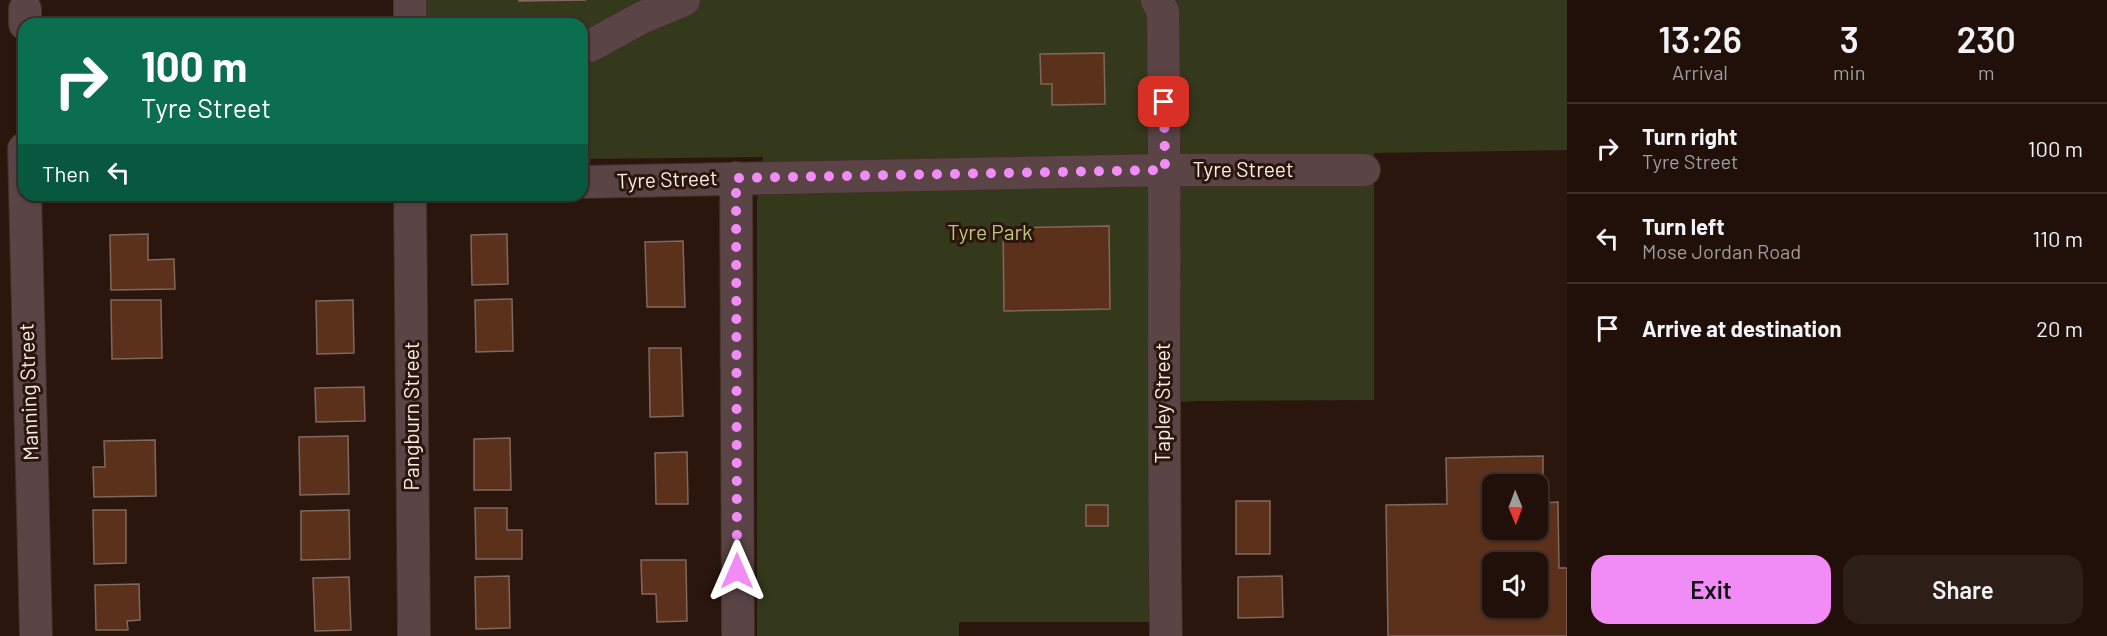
<!DOCTYPE html>
<style>
body{margin:0;font-family:Barlow,sans-serif;background:#2d1e17;color:#f1f3f6;height:100vh;display:flex;flex-direction:column;font-size:22px;white-space:nowrap}
*{box-sizing:border-box;margin:0}
p{font-size:20px;color:#a29d9c}
.icon{flex:none;width:33px;height:33px;fill:none;stroke:currentColor;stroke-width:2;stroke-linecap:round;stroke-linejoin:round}
.map{position:relative;flex:1;overflow:hidden}
.sheet{display:flex;flex-direction:column;background:#201009;width:540px}
.sheet>*{flex:none}
.hud{position:absolute;left:18px;top:18px;width:570px;height:183px;border-radius:18px;box-shadow:0 2px 4px #0004,0 0 0 2px #3d302a;background:#0b6e4f;color:#fff;overflow:hidden}
.needle{width:39px;rotate:179deg}
.controls{position:absolute;left:1482px;top:474px;display:grid;gap:12px}
.controls a{display:grid;place-items:center;width:66px;height:66px;border-radius:12px;background:#201009;box-shadow:0 2px 4px #0004,0 0 0 2px #3d302a;font-size:30px}
.pin{position:absolute;display:grid;place-items:center;width:51px;height:51px;color:#fff;margin:-26px;border-radius:12px;box-shadow:0 3px 9px #0006}
.me{position:absolute;width:66px;margin:-33px;rotate:0deg;stroke-linejoin:round;filter:drop-shadow(0 0 4px #0008)}
.turn{display:flex;align-items:center;gap:21px;height:126px;padding:0 24px;font-size:27px}
.turn .icon{width:78px;height:78px;stroke-width:2.5}
.turn b{display:block;font-size:42px;line-height:51px}
.then{display:flex;align-items:center;height:57px;padding:0 24px;background:#0003;gap:12px;font-size:22px}
.eta{display:flex;justify-content:space-evenly;align-items:center;height:102px;text-align:center}
.eta b{font-size:36px;font-weight:600;line-height:42px}
.button{display:flex;gap:12px;margin-top:auto;padding:12px 24px}
.button a{flex:1;height:69px;border-radius:18px;background:#f18bf5;color:#111;font-size:24px;font-weight:600;line-height:69px;text-align:center}
.button a+a{background:#2d1e17;color:#f1f3f6}
ul{padding:0;list-style:none}
li{display:flex;align-items:center;gap:18px;height:90px;padding:0 24px;border-top:2px solid #3d302a}
li div{flex:1}
li b{display:block;font-size:22px}
li em{font-style:normal}
main{display:flex;flex:1;min-height:0}
.map>svg:first-child{display:block}
</style>
<main>
<div class="map">
<svg width="1567" height="636" viewBox="0 0 1567 636">
<rect width="100%" height="100%" fill="#2a160c"/>
<!-- green -->
<path fill="#35391b" d="M427,0h1140v150l-193,3v247l-177,1 -48,3 4,218h-194v14h-202v-435l6,-44 -181,2v-135h-155z"/>
<!-- building -->
<path fill="#5b311c" stroke="#81685c" stroke-width="1.5" fill-rule="evenodd" d="M519,0h67l-67,1z
M1104,53l1,51 -53,1v-21h-11l-1,-30z
M1109,226l1,83 -106,2 -1,-83z
M148,234v26l26,-1 1,30 -64,1 -1,-55z
M507,234l1,50 -36,1 -1,-50z
M683,241l2,66h-38l-2,-65z
M512,299l1,52 -37,1 -1,-52z
M111,300h50l1,58 -50,1z
M353,300l1,53 -37,1 -1,-53z
M649,348h32l2,68 -33,1z
M364,387l1,34 -49,1 -1,-34z
M348,436l1,58 -49,1 -1,-58z
M510,438l1,52h-37v-51z
M155,440l1,56 -62,1 -1,-30h12l-1,-26z
M687,452l1,52h-32l-1,-51z
M1543,456v47l15,-1 1,66h8v68h-179l-2,-131 61,-1 -1,-46zM1492,484h46v46h-46zM1492,562h46v46h-46z
M1236,501h34v53h-34z
M1086,505h22v21h-22z
M475,508h32v22h15v29h-46z
M93,510h33v53l-32,1z
M349,510l1,49 -49,1v-49z
M641,560h45l1,61 -30,1 -1,-28h-14z
M509,576l1,52 -34,1 -1,-52z
M1282,576l1,41 -45,1v-41z
M349,577l2,53 -36,1 -2,-53z
M139,584l1,36 -13,1 1,9h-32l-1,-45z"/>
<g fill="none" stroke-linecap="round" stroke-linejoin="round">
<!-- minor casing -->
<g stroke="#433026" stroke-width="34">
<path id="minor" d="M1157,0l6,12c3,208 -1,416 3,624
M410,2v22
M25,24v-15
M582,46h8l51,-28 43,-18
M24,149l12,487
M736,178l2,458
M582,182l583,-12h199
M410,195l4,441"/>
</g>
<!-- minor -->
<use href="#minor" stroke="#5a4445" stroke-width="32"/>
</g>
<g fill="none" stroke-linecap="round" stroke-linejoin="round">
<!-- route -->
<path stroke="#f18bf5" stroke-width="10" stroke-dasharray="0 18" d="M737,571l-1,-393 429,-8 -1,-68"/>
</g>
<g text-anchor="middle" stroke-width="6" stroke-linejoin="round" paint-order="stroke">
<!-- street labels -->
<g font-size="21" fill="#fbece5" stroke="#2a160c">
<text x="1243" y="177">Tyre Street</text>
<text transform="translate(667 180) rotate(-2)" y="7">Tyre Street</text>
<text transform="translate(29 392) rotate(-92)" y="7">Manning Street</text>
<text transform="translate(1163 403) rotate(-90)" y="7">Tapley Street</text>
<text transform="translate(412 416) rotate(-90)" y="7">Pangburn Street</text>
</g>
<!-- park labels -->
<g font-size="21" fill="#bdc77b" stroke="#2a160c">
<text x="990" y="240">Tyre Park</text>
</g>
</g>
</svg>
<div class="controls">
<a><svg class="needle" viewBox="-14 -14 28 28"><path d="M0-13l5 13h-10z" fill="#e53935"/><path d="M0 13l5-13h-10z" fill="#a29d9c"/></svg></a>
<a><svg class="icon" aria-label="sound" viewBox="0 0 24 24"><path d="M4 9h4l5-4v14l-5-4H4zM17 9q2 3 0 6"/></svg></a>
</div>
<div class="pin" style="left:1164px;top:102px;background:#d93025"><svg class="icon" aria-label="arrive" viewBox="0 0 24 24"><path d="M6 21V4h12l-3 4 3 4H6"/></svg></div>
<svg class="me" style="left:737px;top:571px" viewBox="-20 -20 40 40"><path d="M0-17L14 15 0 8-14 15z" fill="#f18bf5" stroke="#fff" stroke-width="4"/></svg>
<div class="hud">
<div class="turn"><svg class="icon" aria-label="right" viewBox="0 0 24 24"><path d="M7 20v-9h11M14 6l5 5-5 5"/></svg><div><b>100 m</b>Tyre Street</div></div>
<div class="then">Then<svg class="icon" aria-label="left" viewBox="0 0 24 24"><path d="M17 20v-9H6M10 6l-5 5 5 5"/></svg></div>
</div>
</div>
<section class="sheet">
<div class="eta">
<div><b>13:26</b><p>Arrival</p></div>
<div><b>3</b><p>min</p></div>
<div><b>230</b><p>m</p></div>
</div>
<ul>
<li><svg class="icon" aria-label="right" viewBox="0 0 24 24"><path d="M7 20v-9h11M14 6l5 5-5 5"/></svg><div><b>Turn right</b><p>Tyre Street</p></div><em>100 m</em></li>
<li><svg class="icon" aria-label="left" viewBox="0 0 24 24"><path d="M17 20v-9H6M10 6l-5 5 5 5"/></svg><div><b>Turn left</b><p>Mose Jordan Road</p></div><em>110 m</em></li>
<li><svg class="icon" aria-label="arrive" viewBox="0 0 24 24"><path d="M6 21V4h12l-3 4 3 4H6"/></svg><div><b>Arrive at destination</b></div><em>20 m</em></li>
</ul>
<div class="button"><a>Exit</a><a>Share</a></div>
</section>
</main>
